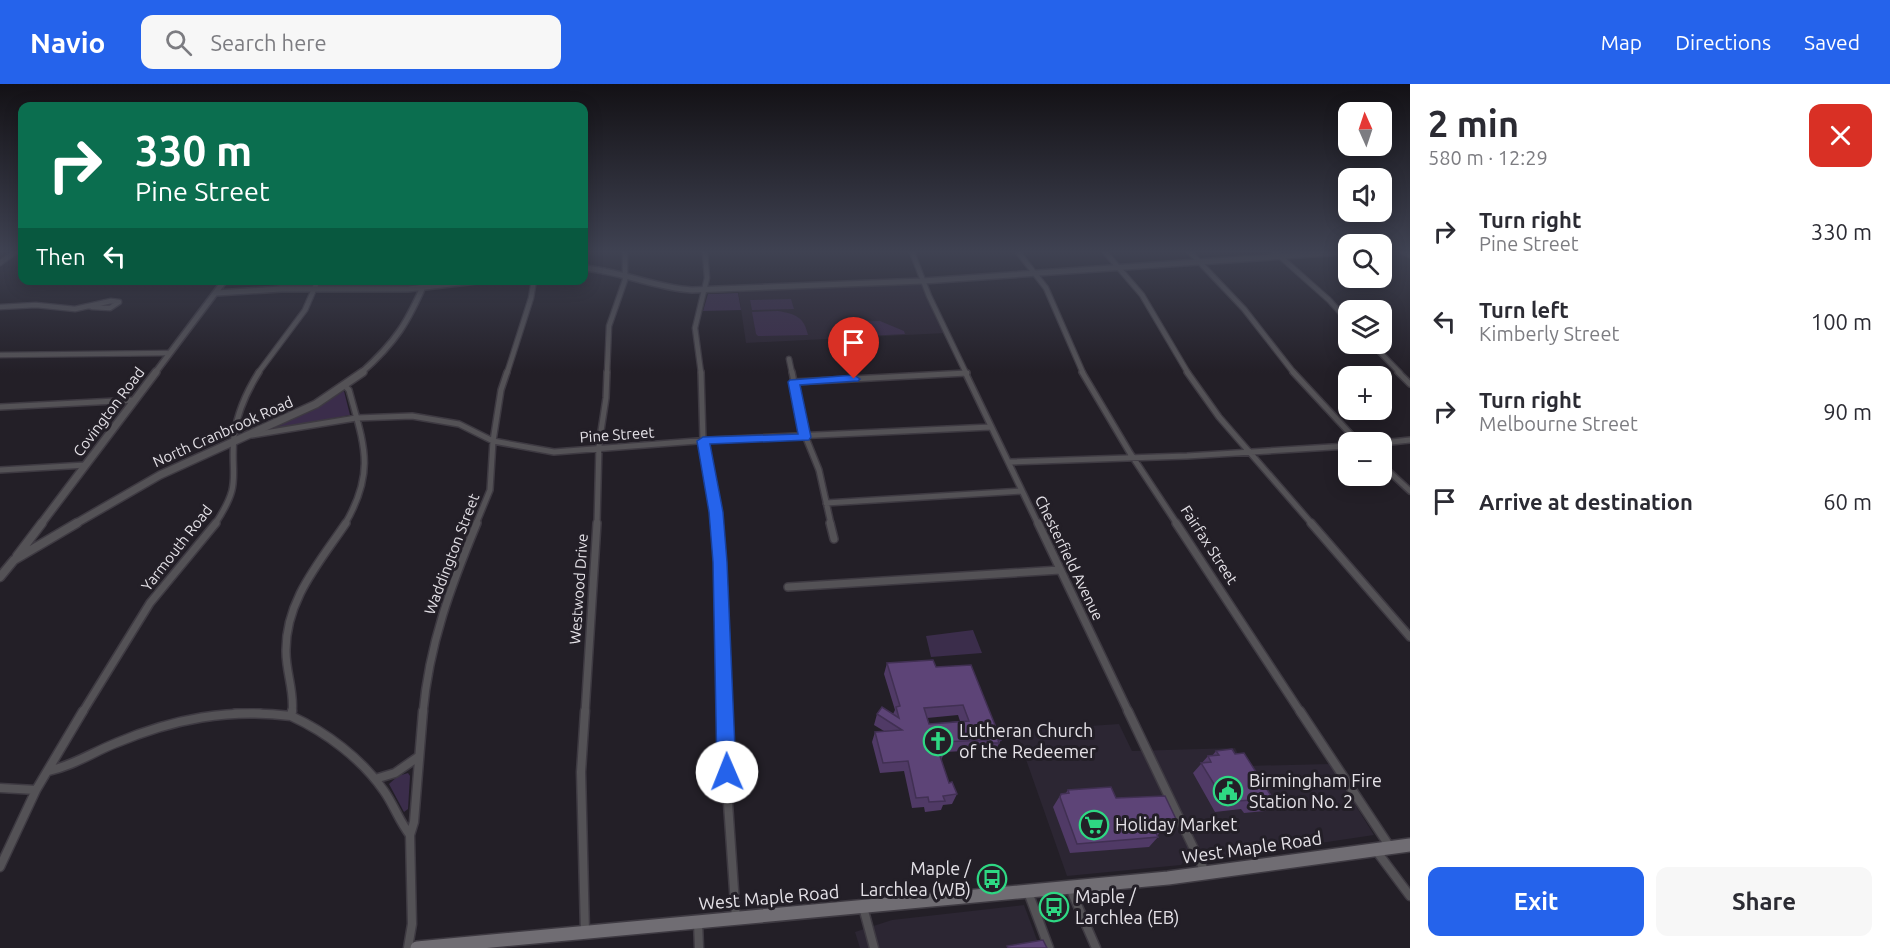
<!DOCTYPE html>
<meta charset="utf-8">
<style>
body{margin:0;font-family:Ubuntu,sans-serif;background:#f7f7f7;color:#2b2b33;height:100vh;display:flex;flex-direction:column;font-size:22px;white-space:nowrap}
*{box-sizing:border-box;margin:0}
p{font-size:20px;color:#7c7c81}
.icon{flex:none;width:33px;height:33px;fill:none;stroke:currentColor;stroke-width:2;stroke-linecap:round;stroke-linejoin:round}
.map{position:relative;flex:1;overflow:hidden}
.details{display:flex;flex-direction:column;background:#fff;width:480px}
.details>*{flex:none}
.banner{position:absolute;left:18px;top:18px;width:570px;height:183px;border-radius:12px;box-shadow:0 3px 15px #0003;background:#0b6e4f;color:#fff;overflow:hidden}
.needle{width:39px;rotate:357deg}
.fabs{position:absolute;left:1338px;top:18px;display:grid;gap:12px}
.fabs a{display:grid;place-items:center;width:54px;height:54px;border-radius:12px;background:#fff;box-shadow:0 3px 15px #0003;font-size:30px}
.pin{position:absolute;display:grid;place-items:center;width:51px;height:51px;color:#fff;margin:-62px -26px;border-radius:50% 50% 50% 0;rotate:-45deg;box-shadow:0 0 6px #0007}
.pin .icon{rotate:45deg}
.me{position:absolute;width:66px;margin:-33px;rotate:359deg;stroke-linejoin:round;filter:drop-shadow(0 0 4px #0008)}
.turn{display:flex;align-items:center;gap:21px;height:126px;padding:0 18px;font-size:27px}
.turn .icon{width:78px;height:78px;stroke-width:2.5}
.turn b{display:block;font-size:42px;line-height:51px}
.then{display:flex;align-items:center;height:57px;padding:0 18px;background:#0003;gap:12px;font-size:22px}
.round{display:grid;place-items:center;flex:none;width:63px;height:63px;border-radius:12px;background:#f7f7f7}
.overview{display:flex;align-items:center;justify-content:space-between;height:102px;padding:0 18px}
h1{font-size:36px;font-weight:600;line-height:45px}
.button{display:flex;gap:12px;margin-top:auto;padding:12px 18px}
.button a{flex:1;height:69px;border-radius:12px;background:#2563eb;color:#fff;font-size:24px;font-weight:600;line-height:69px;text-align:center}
.button a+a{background:#f7f7f7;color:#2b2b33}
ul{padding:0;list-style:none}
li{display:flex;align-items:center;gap:18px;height:90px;padding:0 18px}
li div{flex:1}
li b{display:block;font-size:22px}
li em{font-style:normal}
header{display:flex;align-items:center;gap:36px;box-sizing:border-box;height:84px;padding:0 30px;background:#2563eb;color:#fff}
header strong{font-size:28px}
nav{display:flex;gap:33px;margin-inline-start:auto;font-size:21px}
.search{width:420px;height:54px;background:#f7f7f7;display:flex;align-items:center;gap:15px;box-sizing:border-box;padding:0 21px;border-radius:12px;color:#7c7c81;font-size:22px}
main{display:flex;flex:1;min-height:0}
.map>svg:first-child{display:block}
</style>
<header>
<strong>Navio</strong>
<div class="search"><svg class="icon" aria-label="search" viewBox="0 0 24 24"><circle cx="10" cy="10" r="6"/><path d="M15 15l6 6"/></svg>Search here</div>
<nav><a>Map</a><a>Directions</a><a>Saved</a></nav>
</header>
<main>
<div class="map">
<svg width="1410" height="864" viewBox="0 0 1410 864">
<rect width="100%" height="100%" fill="#231f27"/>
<!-- built -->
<path fill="#2c2633" d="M921,197l25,52 -200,10 -8,-54z
M1119,640l13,27 103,-3 9,18 86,-2 44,71 -155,23 -12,-4 -20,3 -6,8 -114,11 -51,-145z
M1024,821l16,43h-180l-5,-16 37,-12z"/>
<!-- green -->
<path fill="#3b2d4b" d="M738,209l3,17 -38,1 5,-17z
M791,215l3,10 -42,1 -2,-10z
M778,227c18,3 26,6 30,24l-50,1 -2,-2 -4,-22z
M880,237l24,10 1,3 -57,3 -2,-5 2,-2 -4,-8z
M344,307l6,24 -73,14v-2z
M973,546l9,23 -51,4 -5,-21z
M408,689l2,3 -2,33 -4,3 -15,-28 9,-8z"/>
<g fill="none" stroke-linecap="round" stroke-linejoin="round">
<!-- minor-far3 casing -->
<g stroke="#3e3a42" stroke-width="7">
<path id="minor-far3" d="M912,168l17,44 37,77
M1018,168l28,36 37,85
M1105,168l37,43 46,78
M1190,168l54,57 50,64
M1275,168l54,48 19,21
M1404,168l6,3
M0,179l15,-11
M0,223l36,-2 39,4 36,-8 8,1 -9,6 -18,-1
M1372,260l28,29
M0,271l170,-2
M789,275l3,14
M258,289l47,-63 13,-30
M507,289l24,-75 3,-18
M607,289l2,-47 16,-46v-28
M701,289l-6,-45 12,-50 -2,-26"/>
</g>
<!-- minor-far2 casing -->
<g stroke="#3e3a42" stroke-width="8">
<path id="minor-far2" d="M701,288l2,69 14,83
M792,288l12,61 15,37 12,54
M965,288l73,152
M1082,288l48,81 47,71
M1187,288l32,45 93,107
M1293,288l65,70
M1398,288l12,12
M794,298l173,-9
M0,323l135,-7
M252,351l104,-17 56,-2 47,8 34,17 61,11 156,-12 281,-13
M1382,359l28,-3
M1009,378l178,-6 161,-10
M1382,381l28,26
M0,386l86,-5
M826,419l196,-12
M215,440c28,-42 15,-45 19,-88 3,-23 13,-45 25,-64
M345,440c31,-53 19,-79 4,-134l-4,-4
M476,440l14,-34 3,-49 8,-51 6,-18
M597,440l2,-80 7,-46 1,-26"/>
</g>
<!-- minor-far1 casing -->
<g stroke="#3e3a42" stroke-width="10">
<path id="minor-far1" d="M717,439l8,190
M830,439l4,16
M1038,439l91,190
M1176,439l125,190
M1311,439l99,114
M788,503l272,-17
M82,629l68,-110 66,-80
M235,629h25
M292,629c3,-20 -6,-40 -6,-61 -1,-51 33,-89 60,-129
M423,629c6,-69 28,-127 54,-190
M585,629l12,-190"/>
</g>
<!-- minor casing -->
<g stroke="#3e3a42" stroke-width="11">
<path id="minor" d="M292,627l-1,5c35,16 71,43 93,75 10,14 15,30 26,44
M585,627l-4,61 4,160
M725,627l2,78 9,130
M1128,627l77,161
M1300,627l90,136
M48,687c25,-5 45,-19 68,-28 57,-24 113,-35 175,-27
M375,695l20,-6 23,-16
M0,704l36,2 -36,77
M36,706l47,-79
M1375,765l35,47
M1070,804l26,60
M1028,808l21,56
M863,823l11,41
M698,838l1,26
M408,864l4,-24 -2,-89 4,-13 9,-111"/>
</g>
<!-- tertiary-far2 casing -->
<g stroke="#3e3a42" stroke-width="8">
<path id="tertiary-far2" d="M584,184c37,3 71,20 108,22l231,-9 420,-29
M216,209l65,-4h127l77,-9
M155,289l70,-93
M361,289c35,-31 47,-51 65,-93"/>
</g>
<!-- tertiary-far1 casing -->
<g stroke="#3e3a42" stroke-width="10">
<path id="tertiary-far1" d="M41,440l115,-152
M75,440l85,-49 156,-71 47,-32"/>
</g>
<!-- tertiary casing -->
<g stroke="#3e3a42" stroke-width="11">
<path id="tertiary" d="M17,472l25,-33
M0,493l14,-17 63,-37"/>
</g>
<!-- secondary casing -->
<g stroke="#3e3a42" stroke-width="16">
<path id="secondary" d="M417,864l751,-70 242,-33"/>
</g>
<!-- minor-far3 -->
<use href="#minor-far3" stroke="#545256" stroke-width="4.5"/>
<!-- minor-far2 -->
<use href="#minor-far2" stroke="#545256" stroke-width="5"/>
<!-- minor-far1 -->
<use href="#minor-far1" stroke="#545256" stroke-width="7"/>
<!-- minor -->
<use href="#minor" stroke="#545256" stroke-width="8"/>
<!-- tertiary-far2 -->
<use href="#tertiary-far2" stroke="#545256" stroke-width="5"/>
<!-- tertiary-far1 -->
<use href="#tertiary-far1" stroke="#545256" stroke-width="7"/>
<!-- tertiary -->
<use href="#tertiary" stroke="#545256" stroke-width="8"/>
<!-- secondary -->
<use href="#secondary" stroke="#706d73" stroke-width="13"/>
</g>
<!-- wall -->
<path fill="#503a66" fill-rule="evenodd" d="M887,579l49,4 65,73 -7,13 -11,1 -1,-4 -37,2 -4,8 8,23 8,11 -5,10 -9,1 -2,5 -16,2 -1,-5 -12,1 -8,-37 -24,2 -8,-31 3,-10 9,-1 -10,-6 3,-11h16l2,-4 -11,-36zM958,631l2,6 -31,3 -2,-6z
M1216,667l19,3 40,48 -10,9 -21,2 -3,-4 -26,3 -22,-39 15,-17h4z
M1068,706l48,8 60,21 -9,9h-3l-7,8 1,1 -9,10 -79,6 -17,-46 8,-13h4z"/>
<!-- building -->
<path fill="#5d4477" stroke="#413053" stroke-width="1.5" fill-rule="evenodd" d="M933,576l3,7 35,-2 30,75h-3l1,3h-11l-1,-3 -46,2 4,10 -6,1 10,30 3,-1 5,12 -14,2 2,5 -16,1 -1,-5 -12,1 -8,-37 -25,2 -8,-31 27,-2 -25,-16 5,-7 17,11 -3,-11 4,-1 -13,-43zM963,621l6,16 -40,3 -5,-16z
M1232,665l3,5 9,-1 31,49 -21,2 -3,-4 -26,2 -24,-39 10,-1 -3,-6 11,-1 -3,-4z
M1111,703l5,11 49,-2 11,23h-7l-4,8h-12l5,10 -81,7 -17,-47 1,-3 8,-1 -1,-3z
M1043,856l4,8h-39l-1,-2z"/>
<!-- sky -->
<linearGradient id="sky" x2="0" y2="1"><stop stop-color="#131115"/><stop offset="0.58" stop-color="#3f4252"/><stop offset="1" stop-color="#3f4252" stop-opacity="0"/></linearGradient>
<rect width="1410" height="289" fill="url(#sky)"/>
<!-- route -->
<path fill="#2563eb" stroke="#184099" stroke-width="1.5" d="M854,291l6,4 -2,2 -58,4 11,52 -2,3 -99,4 13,68 4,50 9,210 -3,6 -6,3 -7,-3 -3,-6 -4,-210 -4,-50 -12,-71 6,-4 95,-3 -10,-52 2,-2z"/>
<!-- icons -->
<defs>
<g id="church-ring" transform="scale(1.5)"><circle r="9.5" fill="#231f27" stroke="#2ed883" stroke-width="1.5"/><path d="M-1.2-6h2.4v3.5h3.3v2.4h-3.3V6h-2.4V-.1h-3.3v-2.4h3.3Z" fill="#2ed883"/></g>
<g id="civic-ring" transform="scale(1.5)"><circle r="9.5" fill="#231f27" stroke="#2ed883" stroke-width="1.5"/><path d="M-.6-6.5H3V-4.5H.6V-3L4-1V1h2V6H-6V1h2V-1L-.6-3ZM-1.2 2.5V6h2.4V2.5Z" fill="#2ed883"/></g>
<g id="supermarket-ring" transform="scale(1.5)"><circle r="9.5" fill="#231f27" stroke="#2ed883" stroke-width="1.5"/><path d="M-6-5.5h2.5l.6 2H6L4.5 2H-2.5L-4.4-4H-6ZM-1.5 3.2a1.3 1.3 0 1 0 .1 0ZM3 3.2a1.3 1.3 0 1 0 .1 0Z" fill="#2ed883"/></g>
<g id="bus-ring" transform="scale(1.5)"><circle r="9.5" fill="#231f27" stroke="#2ed883" stroke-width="1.5"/><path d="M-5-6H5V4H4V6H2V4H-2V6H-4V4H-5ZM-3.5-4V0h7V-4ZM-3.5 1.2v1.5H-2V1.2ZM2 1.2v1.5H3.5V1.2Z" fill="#2ed883"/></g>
</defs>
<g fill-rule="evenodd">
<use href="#church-ring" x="938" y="657"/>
<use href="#civic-ring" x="1228" y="707"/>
<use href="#supermarket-ring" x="1094" y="741"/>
<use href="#bus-ring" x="992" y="795"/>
<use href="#bus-ring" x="1054" y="823"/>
</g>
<g text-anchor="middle" stroke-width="6" stroke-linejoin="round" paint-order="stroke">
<!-- street labels -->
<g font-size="15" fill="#e4e1e7" stroke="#231f27">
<text transform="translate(109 328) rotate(-53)" y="5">Covington Road</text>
<text transform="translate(223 348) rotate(-24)" y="5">North Cranbrook Road</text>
<text transform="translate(617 351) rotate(-4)" y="5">Pine Street</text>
<text transform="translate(1209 461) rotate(57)" y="5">Fairfax Street</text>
<text transform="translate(177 464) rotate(-52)" y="5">Yarmouth Road</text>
<text transform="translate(452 470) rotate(-69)" y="5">Waddington Street</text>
<text transform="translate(1069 474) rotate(64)" y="5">Chesterfield Avenue</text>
<text transform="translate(579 505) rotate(-86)" y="5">Westwood Drive</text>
</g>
<!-- near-poi labels -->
<g font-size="18" fill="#e4e1e7" stroke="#231f27" text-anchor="start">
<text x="959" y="653">Lutheran Church<tspan x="959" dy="21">of the Redeemer</tspan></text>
<text x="1249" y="703">Birmingham Fire<tspan x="1249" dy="21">Station No. 2</tspan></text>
<text x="1115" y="747">Holiday Market</text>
<text x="971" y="791" text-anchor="end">Maple /<tspan x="971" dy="21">Larchlea (WB)</tspan></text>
<text x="1075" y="819">Maple /<tspan x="1075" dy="21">Larchlea (EB)</tspan></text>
</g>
<!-- near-street labels -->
<g font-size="18" fill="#e4e1e7" stroke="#231f27">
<text transform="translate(1252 764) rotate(-8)" y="6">West Maple Road</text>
<text transform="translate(769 814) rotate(-5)" y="6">West Maple Road</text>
</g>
</g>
</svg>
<div class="fabs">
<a><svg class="needle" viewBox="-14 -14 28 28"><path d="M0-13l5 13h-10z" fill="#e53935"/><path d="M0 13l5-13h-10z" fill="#7c7c81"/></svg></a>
<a><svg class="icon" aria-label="sound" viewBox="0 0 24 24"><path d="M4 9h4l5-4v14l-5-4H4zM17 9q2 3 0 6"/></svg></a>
<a><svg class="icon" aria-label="search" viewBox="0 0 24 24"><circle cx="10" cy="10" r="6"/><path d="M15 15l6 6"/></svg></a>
<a><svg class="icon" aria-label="layers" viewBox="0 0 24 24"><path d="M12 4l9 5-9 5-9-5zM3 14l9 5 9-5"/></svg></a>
<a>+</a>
<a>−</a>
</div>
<div class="pin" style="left:854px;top:295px;background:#d93025"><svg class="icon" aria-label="arrive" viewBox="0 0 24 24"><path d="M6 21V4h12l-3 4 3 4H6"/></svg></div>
<svg class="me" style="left:727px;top:688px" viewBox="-20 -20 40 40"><circle r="19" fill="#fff"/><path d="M0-13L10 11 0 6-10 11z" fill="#2563eb"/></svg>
<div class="banner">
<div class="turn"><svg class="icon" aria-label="right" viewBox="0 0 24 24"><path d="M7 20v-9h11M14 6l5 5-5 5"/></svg><div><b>330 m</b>Pine Street</div></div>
<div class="then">Then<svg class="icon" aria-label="left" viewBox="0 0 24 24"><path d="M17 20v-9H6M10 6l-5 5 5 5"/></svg></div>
</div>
</div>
<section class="details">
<div class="overview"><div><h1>2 min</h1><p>580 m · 12:29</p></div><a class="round" style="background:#d93025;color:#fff"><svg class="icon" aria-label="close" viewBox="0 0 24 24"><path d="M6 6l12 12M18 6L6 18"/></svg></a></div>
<ul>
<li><svg class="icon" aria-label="right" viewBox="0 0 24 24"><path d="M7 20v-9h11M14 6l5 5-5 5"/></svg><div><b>Turn right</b><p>Pine Street</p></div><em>330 m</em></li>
<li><svg class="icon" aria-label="left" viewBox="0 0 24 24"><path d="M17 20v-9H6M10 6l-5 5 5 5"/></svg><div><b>Turn left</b><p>Kimberly Street</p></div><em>100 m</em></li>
<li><svg class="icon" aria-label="right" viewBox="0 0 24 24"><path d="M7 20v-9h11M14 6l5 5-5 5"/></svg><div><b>Turn right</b><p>Melbourne Street</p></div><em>90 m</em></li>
<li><svg class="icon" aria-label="arrive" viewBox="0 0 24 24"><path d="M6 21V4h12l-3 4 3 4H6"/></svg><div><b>Arrive at destination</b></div><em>60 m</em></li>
</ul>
<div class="button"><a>Exit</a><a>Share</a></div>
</section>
</main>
